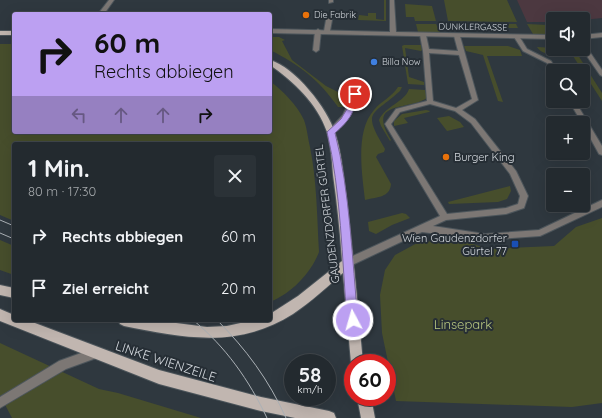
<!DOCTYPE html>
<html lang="de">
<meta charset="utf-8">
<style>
body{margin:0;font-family:Quicksand,sans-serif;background:#2b3237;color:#f1f3f6;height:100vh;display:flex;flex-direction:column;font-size:15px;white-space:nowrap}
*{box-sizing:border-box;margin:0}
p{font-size:13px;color:#a3a7aa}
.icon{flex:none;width:22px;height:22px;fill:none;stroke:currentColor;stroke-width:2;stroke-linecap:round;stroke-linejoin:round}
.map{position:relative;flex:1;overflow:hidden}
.sheet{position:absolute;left:12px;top:142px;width:260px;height:180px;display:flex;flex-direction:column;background:#232a2f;border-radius:4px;box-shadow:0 4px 16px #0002,0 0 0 1px #40464b}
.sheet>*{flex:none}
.top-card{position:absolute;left:12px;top:12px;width:260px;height:122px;border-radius:4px;box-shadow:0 4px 16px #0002,0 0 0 1px #40464b;background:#bca0f2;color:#111;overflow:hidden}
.controls{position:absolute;left:546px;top:12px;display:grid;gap:8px}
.controls a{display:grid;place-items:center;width:44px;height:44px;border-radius:4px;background:#232a2f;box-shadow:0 4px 16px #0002,0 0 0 1px #40464b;font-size:20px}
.speed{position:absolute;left:284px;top:354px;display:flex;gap:8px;font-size:20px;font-weight:700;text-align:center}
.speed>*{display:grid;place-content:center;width:52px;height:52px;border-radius:50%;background:#232a2f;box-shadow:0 4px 16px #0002,0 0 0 1px #40464b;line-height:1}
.speed small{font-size:10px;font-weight:400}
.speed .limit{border:6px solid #d22;background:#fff;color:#111}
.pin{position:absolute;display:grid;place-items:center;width:34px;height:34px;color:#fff;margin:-17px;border:2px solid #fff;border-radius:50%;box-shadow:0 1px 4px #0007}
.me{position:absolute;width:44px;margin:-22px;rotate:354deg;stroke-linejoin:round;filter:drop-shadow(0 0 3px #0008)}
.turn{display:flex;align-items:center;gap:14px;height:84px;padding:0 16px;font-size:18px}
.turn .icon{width:52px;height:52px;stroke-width:2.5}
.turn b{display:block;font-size:28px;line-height:34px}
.lanes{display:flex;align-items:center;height:38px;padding:0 16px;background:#0003;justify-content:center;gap:20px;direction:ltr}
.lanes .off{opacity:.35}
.round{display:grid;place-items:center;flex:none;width:42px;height:42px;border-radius:4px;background:#2b3237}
.headline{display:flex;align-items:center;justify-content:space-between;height:68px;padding:0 16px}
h1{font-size:24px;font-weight:800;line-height:30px}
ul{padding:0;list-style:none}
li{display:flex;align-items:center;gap:12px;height:52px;padding:0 16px}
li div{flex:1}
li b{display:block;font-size:15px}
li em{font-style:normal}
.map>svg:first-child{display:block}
</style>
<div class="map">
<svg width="602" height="418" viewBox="0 0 602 418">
<rect width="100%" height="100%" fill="#2f383f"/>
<!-- commercial -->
<path fill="#4c3840" d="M517,0h85v18l-19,2 -30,-1v3h-26z"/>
<!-- green -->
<path fill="#474e2c" d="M384,0h2v21l-28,-1 1,-5 9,1v-3h8v6l8,1z
M444,0h63l10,22 -69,-1z
M405,4l27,2 4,15h-21l-1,-4h-8z
M416,24h20l4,8h-22z
M449,24h67l2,4h-67z
M527,24l20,1 6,9h-20z
M270,37h9l6,3 -3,1 10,19 34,26 12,6 5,6 1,9h-6c-19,-27 -38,-42 -68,-57z
M0,44h14v88h256v-51c13,10 27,24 34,39 3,8 4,19 6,27 7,35 7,70 9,105 -8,21 -27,41 -49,50v-158h-256v77l-14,-6z
M404,45h17l1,5 -1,1 -16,-3 4,29 15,5v3l-16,-1 -6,-38z
M464,46h44l12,4 2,6h-35l16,46 -5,-1 -15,-46 -17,-4z
M537,47l34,2 5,3 26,41v8l-29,-45c-10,-6 -29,3 -36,-9z
M398,87h4l-2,4c-29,26 -38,19 -15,58l-1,3 -6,2 -2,3 15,27c-1,14 -15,13 -26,16 -3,-26 -10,-69 9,-90 7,-9 18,-13 24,-23z
M409,89l16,1 2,8c-20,13 -61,2 -36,42l-1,1 -9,-15 -2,-6c6,-14 26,-18 30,-31z
M426,110l4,1 -1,1 -25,6 4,5 -14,3v-5l8,-7z
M449,116l11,6 4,5 -17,4 -10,-13z
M510,186l1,5 -4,8 -9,3 -49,2 -1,-2z
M402,213l4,1 4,4 -18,7 -16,9 -7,-3 -1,-9z
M602,218v185l-30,4 -176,-6 -14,-68 -2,-38 5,-25 10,-15 24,-13 41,-2 29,9 65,-3 22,-19z
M0,240l14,6v29l-14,-5z
M0,343l99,46 19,4 83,25h-189l-12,-23z"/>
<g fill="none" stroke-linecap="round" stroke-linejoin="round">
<!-- service casing -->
<g stroke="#4c555b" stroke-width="2">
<path id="service" d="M329,0h4v2l-4,1z
M329,18l3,2 -2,11 -3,2 -3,-2 2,-11z
M318,29l3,2 -2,19 -3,2 -3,-2 2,-19z
M423,33l3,2 3,14 29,2 -4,-15 3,-2 3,2 18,64 -16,10 13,9 41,52 12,25 -4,12 -18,6 -60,6 -13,6 52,8 54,-4 63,-30v7l-62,29 -55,4 -63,-8 -72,34 -3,1 -3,-1 -1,-3 1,-3 96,-44 -55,-92 11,-15 31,-8 -4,-50 -3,-16zM429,53l30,2 13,44 -16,9 -23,-7zM430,104l25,7 16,12 39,51 10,22 -2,8 -12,4 -59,6 -56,-90 9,-12z
M515,36h4l8,13 24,12 6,10 -5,1 -5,-9 -24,-12 -9,-14z
M355,92l3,2c-5,16 -12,28 -25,40h-4l-1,-2 1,-2 14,-15 9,-21z
M569,101h6l27,45v9l-3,-1 -16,-29v-2h-1z
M95,348l4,1 1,4 -1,4 -33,12 -66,39v-11l59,-36z"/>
</g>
<!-- minor casing -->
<g stroke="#4c555b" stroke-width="2">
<path id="minor" d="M109,0h5l-10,14h-6z
M390,0h4l2,32 157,3v4l-283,-6v-4l120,3z
M602,33v4l-19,2v-4z
M583,44l2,1 17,25v6l-2,-1 -18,-26z"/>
</g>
<!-- primary casing -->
<g stroke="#4c555b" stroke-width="2">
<path id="primary" d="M0,31h14v4h-14z
M270,60c25,7 58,49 65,73 7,20 8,42 11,63 7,56 12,111 17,167h-10v5l-2,-5 -8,-90c-16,14 -32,29 -50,41 -55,35 -109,24 -169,12l-4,-2 -2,-4h35l54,7 20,-1 27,-6h16v-6l28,-18 44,-35c-2,-29 -5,-58 -9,-86 -1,-14 -2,-29 -6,-43 -10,-29 -33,-50 -57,-67z
M0,285l14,3v10l-14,-3z
M0,309l14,6v5h13l132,50 102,27 68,14 5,2 2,5h-41l-34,-7 -102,-27 -159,-63z
M357,397h14l4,21h-14z"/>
</g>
<!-- service -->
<use href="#service" fill="#7c7774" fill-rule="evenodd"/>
<!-- minor -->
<use href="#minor" fill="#7c7774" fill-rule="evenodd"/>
<!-- primary -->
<use href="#primary" fill="#c1b6b0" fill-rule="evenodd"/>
<!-- tram -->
<path stroke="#abb1b6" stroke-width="1" d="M0,220l14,6
M0,233l14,6
M193,320c33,27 56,60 74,98
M217,320c29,29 52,60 69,98"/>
</g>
<!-- route -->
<path fill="#bca0f2" stroke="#7a689d" d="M355,92l4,2c-6,20 -9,26 -24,39 15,58 17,127 23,187l-1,4 -4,1 -4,-1 -2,-4c-5,-61 -6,-129 -20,-188l14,-13 6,-10 5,-15z"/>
<!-- markers -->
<g fill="#e8710a" stroke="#262e35" stroke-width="1.5">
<circle cx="306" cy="15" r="4"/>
<circle cx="446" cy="157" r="4"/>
</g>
<circle fill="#3f7fe0" stroke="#262e35" stroke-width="1.5" cx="374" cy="62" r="4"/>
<rect fill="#1a4fb4" stroke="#262e35" stroke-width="1.5" x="511" y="240" width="8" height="8" rx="2"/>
<g text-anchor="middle" stroke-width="4" stroke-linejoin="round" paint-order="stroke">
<!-- far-poi labels -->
<g font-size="9" fill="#d2d7dc" stroke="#262e35" text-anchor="start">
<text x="314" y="18">Die Fabrik</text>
<text x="382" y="65">Billa Now</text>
</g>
<!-- far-street labels -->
<g font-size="9" fill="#d2d7dc" stroke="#262e35">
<text transform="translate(473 27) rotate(1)" y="3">DUNKLERGASSE</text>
</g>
<!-- poi labels -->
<g font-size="11" fill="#d2d7dc" stroke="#262e35" text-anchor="start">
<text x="454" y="161">Burger King</text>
<text x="507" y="242" text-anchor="end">Wien Gaudenzdorfer<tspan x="507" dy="13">Gürtel 77</tspan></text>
</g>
<!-- street labels -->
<g font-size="11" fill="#d2d7dc" stroke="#262e35">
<text transform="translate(327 214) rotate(-97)" y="4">GAUDENZDORFER GÜRTEL</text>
</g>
<!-- near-park labels -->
<g font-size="13" fill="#bac980" stroke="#262e35">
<text x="463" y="329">Linsepark</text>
</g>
<!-- near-street labels -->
<g font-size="13" fill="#d2d7dc" stroke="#262e35">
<text transform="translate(166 361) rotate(18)" y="5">LINKE WIENZEILE</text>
</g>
</g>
</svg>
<div class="controls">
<a><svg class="icon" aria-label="sound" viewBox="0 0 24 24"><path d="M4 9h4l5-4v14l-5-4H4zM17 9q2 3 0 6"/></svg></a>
<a><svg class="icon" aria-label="search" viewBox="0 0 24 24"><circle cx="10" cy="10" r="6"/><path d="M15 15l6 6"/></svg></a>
<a>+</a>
<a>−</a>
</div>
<div class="speed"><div>58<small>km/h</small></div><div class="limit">60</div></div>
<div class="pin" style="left:355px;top:94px;background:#d93025"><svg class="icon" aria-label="arrive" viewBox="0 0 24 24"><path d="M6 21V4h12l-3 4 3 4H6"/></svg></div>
<svg class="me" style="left:353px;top:320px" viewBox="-20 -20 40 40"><circle r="17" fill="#bca0f2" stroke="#fff" stroke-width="3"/><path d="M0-11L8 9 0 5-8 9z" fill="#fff"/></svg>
<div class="top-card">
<div class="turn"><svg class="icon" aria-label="right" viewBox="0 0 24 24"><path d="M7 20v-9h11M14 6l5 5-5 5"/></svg><div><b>60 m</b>Rechts abbiegen</div></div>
<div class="lanes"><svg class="icon off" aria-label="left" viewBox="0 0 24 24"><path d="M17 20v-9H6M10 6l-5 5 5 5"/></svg><svg class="icon off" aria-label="ahead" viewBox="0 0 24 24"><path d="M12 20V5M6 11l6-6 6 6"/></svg><svg class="icon off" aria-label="ahead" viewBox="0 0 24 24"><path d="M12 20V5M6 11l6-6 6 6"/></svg><svg class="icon" aria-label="right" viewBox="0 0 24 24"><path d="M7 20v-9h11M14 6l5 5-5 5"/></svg></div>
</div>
<section class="sheet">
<div class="headline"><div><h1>1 Min.</h1><p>80 m · 17:30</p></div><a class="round"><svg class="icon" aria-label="close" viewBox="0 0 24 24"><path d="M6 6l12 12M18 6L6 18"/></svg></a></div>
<ul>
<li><svg class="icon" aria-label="right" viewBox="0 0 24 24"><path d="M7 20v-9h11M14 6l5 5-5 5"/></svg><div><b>Rechts abbiegen</b></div><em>60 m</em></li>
<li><svg class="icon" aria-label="arrive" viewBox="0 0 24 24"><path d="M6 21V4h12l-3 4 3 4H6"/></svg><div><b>Ziel erreicht</b></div><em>20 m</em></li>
</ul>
</section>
</div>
